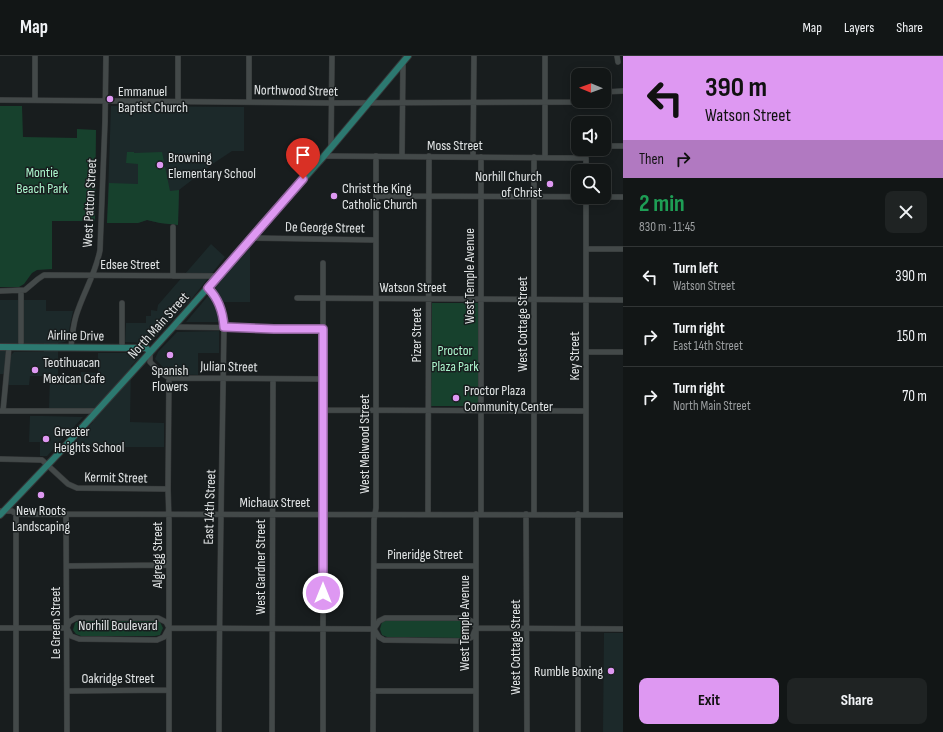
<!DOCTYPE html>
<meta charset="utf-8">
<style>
body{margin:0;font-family:"Sofia Sans Condensed",sans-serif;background:#1f2323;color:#f1f3f6;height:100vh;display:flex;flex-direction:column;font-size:15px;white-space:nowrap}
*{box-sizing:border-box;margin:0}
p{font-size:13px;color:#9c9fa1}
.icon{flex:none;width:22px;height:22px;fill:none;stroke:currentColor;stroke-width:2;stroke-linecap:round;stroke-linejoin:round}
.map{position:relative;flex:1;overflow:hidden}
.panel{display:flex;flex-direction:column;background:#121616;width:320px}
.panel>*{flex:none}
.hud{background:#de98f2;color:#111;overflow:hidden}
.needle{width:26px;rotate:271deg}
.tools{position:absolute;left:571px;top:12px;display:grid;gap:8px}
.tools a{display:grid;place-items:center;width:40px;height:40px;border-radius:8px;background:#121616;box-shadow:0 2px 10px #0003,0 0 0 1px #313535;font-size:20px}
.pin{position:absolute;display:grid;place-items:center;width:34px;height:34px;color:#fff;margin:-41px -17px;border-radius:50% 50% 50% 0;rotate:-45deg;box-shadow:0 0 4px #0007}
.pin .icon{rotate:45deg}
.me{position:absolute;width:44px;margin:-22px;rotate:0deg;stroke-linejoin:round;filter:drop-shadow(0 0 3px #0008)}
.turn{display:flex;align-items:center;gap:14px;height:84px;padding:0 16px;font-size:18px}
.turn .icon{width:52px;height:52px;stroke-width:2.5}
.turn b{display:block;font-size:28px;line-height:34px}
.then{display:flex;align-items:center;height:38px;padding:0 16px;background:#0003;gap:8px;font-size:15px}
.round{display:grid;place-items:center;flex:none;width:42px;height:42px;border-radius:8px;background:#1f2323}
.head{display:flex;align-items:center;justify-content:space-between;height:68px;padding:0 16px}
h1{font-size:24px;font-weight:700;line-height:30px;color:#1e9e55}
.primary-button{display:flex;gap:8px;margin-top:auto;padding:8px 16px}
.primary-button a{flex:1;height:46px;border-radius:8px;background:#de98f2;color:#111;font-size:16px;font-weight:700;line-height:46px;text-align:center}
.primary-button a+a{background:#1f2323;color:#f1f3f6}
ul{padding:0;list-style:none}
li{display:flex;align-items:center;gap:12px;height:60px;padding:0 16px;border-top:1px solid #313535}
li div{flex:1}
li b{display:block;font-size:15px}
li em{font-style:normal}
header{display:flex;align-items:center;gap:24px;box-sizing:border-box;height:56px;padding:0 20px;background:#121616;border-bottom:1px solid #313535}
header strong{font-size:19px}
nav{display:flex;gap:22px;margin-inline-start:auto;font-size:14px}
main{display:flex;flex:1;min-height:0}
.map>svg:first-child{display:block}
</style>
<header>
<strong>Map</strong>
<nav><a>Map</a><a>Layers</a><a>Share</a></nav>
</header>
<main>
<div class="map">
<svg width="623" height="676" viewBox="0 0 623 676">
<rect width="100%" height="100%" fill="#181d1e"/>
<!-- built -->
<path fill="#1c292a" d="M111,50l133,1v44h-12l-18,12 -35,27 -1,35 -18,-2 -13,-3 -9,3h-31z
M211,188l14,13 -35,44 -38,40 -6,2 -21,-1 1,-19h20v-7h5v-6l6,1 1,-6z
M250,192v54h-27l-8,-15z
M208,240l3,2 4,8 3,9v7h-32z
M0,244h46v11h27l-6,29 -2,2 -7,1v32h23v-3l17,1v-20h41l1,4 -9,9 -1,56 34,1v24h-94l23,-25v-12l-44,-1 1,-33h-20l-1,9h-23l5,-29 1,-2 2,-2h30v-9h-37l-3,31h-4z
M219,275v22h-21v22l-28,-1 -15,-15 3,-7 19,-20z
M30,360h13l40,1 -36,39h-7v-14h-11z
M604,577h19v99h-20z"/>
<!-- green -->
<path fill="#17412d" d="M0,50h22l1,31 54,1v-9l19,1 -1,91h-43v48l-15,1 -5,3 -8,11 -5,3h-19z
M127,96h7v1l28,-1 8,39 9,-1 -1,35 -18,-2 -13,-3 -9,3h-31l2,-40 29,1v-20l-12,-1z
M432,247h46v103h-47z
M79,564h76l5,2 3,6 -3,7 -5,1h-74l-5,-2 -3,-4 2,-7z
M388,564h76l4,3 2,7 -3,5 -6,3 -74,-1 -5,-2 -2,-6 2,-7z"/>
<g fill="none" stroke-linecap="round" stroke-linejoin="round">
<!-- minor casing -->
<g stroke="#353839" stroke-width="6">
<path id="minor" d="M545,0v101
M617,0l1,6
M604,36l19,-1
M0,44l331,3 256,-1 5,-1
M35,44v-44
M178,45v-45
M249,46v-46
M331,90l1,-90
M604,90h19
M324,100l262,2v13
M402,100l1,-93
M473,101l1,-101
M534,101v357
M376,140l247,1
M586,141v317
M250,182l126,2
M586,193h37
M173,220v-49
M208,232c11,10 15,24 16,39 -2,135 -5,270 -5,405
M0,235l25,-1 13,-11 6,-4 173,1
M297,242l326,2
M173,271l150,2
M21,291v-56
M71,291c1,-11 2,-21 5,-31 7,-23 20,-43 24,-66l5,-128 1,-66
M122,292v-45
M150,296v10l9,9 10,7 154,1
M586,296h37
M323,354l263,1
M0,355h97
M3,355l6,-64
M0,403l42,1 26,24 9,4 91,1
M1,455h11l4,3 607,1
M16,458v218
M66,458l1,218
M428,458l1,-358
M481,458v-357
M526,458l1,218
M67,510l102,-1
M374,510h102
M76,562h82l8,4 3,6 -5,9 -7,3 -78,-1 -8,-3 -4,-8 2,-6z
M385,562h81l7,4 3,6 -4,9 -8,4 -80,-1 -5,-3 -5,-8 5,-8z
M0,572h67
M169,572l205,1
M476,572l147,1
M67,635l102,-1
M373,635h103
M169,676v-212l-1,-31 1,-111
M272,676l1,-353
M323,676v-469
M373,676l1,-212 2,-12v-352
M476,676v-218
M578,676v-218"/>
</g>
<!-- major casing -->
<g stroke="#353839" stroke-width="8">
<path id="major" d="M0,291l146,1 4,4
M0,459l58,-61 115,-127 151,-171 84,-100"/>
</g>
<!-- minor -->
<use href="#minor" stroke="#434949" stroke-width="5"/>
<!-- major -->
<use href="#major" stroke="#2c7970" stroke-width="6"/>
</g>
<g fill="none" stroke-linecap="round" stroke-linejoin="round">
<!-- route casing -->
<g stroke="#90639d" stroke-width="10">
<path id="route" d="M303,123l-95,109c11,11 15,24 16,39l50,2h49v264"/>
</g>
<!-- route -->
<use href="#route" stroke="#de98f2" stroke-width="7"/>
</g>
<!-- markers -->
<g fill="#de98f2" stroke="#181d1e" stroke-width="1.5">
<circle cx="110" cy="43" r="4"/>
<circle cx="160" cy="109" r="4"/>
<circle cx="550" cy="128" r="4"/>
<circle cx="334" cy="140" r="4"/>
<circle cx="170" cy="299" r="4"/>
<circle cx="35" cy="314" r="4"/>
<circle cx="456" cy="342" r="4"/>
<circle cx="46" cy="383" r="4"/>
<circle cx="41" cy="439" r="4"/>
<circle cx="611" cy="615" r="4"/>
</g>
<g text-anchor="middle" stroke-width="3" stroke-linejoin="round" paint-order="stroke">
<!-- street labels -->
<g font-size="14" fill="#e1e4e5" stroke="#181d1e">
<text transform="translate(296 34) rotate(1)" y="5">Northwood Street</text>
<text x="455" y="94">Moss Street</text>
<text transform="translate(89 147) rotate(-87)" y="5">West Patton Street</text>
<text transform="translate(325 171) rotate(1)" y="5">De George Street</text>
<text x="130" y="213">Edsee Street</text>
<text transform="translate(469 220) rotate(-90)" y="5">West Temple Avenue</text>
<text x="413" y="236">Watson Street</text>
<text transform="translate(522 268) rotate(-90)" y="5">West Cottage Street</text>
<text transform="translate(158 269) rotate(-48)" y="5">North Main Street</text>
<text transform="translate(76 279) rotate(1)" y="5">Airline Drive</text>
<text transform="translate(416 279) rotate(-90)" y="5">Pizer Street</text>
<text transform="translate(574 300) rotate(-90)" y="5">Key Street</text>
<text transform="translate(229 310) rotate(1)" y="5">Julian Street</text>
<text transform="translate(364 388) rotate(-90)" y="5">West Melwood Street</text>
<text transform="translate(116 421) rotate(1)" y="5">Kermit Street</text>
<text x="275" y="451">Michaux Street</text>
<text transform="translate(209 451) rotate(-88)" y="5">East 14th Street</text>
<text x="425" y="503">Pineridge Street</text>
<text transform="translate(157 499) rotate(-90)" y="5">Algregg Street</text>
<text transform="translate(260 511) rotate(-90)" y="5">West Gardner Street</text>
<text transform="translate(55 567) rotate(-90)" y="5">Le Green Street</text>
<text transform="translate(464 567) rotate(-90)" y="5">West Temple Avenue</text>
<text x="118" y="574">Norhill Boulevard</text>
<text transform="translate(515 591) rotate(-90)" y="5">West Cottage Street</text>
<text x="118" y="627">Oakridge Street</text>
</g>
<!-- poi labels -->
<g font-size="14" fill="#e1e4e5" stroke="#181d1e" text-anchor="start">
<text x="118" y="40">Emmanuel<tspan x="118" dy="16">Baptist Church</tspan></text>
<text x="168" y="106">Browning<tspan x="168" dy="16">Elementary School</tspan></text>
<text x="542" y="125" text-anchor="end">Norhill Church<tspan x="542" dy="16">of Christ</tspan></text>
<text x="342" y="137">Christ the King<tspan x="342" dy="16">Catholic Church</tspan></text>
<text x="43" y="311">Teotihuacan<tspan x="43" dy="16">Mexican Cafe</tspan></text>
<text x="170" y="319" text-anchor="middle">Spanish<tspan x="170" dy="16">Flowers</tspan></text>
<text x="464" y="339">Proctor Plaza<tspan x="464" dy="16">Community Center</tspan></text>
<text x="54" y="380">Greater<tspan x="54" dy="16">Heights School</tspan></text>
<text x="41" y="459" text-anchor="middle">New Roots<tspan x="41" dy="16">Landscaping</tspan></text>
<text x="603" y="620" text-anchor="end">Rumble Boxing</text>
</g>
<!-- park labels -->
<g font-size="14" fill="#acf6cd" stroke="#181d1e">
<text x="42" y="121">Montie<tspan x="42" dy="16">Beach Park</tspan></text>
<text x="455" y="299">Proctor<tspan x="455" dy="16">Plaza Park</tspan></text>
</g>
</g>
</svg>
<div class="tools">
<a><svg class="needle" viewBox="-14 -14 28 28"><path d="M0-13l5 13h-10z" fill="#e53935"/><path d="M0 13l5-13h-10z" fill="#9c9fa1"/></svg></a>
<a><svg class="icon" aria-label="sound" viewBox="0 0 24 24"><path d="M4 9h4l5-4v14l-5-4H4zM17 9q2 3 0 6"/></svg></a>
<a><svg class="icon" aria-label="search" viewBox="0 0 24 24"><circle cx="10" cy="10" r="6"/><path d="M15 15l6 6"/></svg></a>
</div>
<div class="pin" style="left:303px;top:123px;background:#d93025"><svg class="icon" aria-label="arrive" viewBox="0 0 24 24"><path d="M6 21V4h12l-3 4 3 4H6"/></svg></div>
<svg class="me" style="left:323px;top:537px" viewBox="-20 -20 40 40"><circle r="17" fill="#de98f2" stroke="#fff" stroke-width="3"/><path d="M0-11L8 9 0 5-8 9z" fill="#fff"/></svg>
</div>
<section class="panel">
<div class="hud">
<div class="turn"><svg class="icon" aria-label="left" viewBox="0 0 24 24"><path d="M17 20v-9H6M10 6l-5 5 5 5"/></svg><div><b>390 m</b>Watson Street</div></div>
<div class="then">Then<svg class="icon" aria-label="right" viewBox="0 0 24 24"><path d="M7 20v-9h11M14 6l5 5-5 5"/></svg></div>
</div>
<div class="head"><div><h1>2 min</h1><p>830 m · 11:45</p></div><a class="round"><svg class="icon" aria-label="close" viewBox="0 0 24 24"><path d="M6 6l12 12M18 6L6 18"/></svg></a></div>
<ul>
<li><svg class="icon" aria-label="left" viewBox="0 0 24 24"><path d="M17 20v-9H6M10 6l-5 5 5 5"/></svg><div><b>Turn left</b><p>Watson Street</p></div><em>390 m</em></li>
<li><svg class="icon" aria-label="right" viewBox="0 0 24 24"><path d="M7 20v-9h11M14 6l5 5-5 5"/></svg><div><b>Turn right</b><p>East 14th Street</p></div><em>150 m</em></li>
<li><svg class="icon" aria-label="right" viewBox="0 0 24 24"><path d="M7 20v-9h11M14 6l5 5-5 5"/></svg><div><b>Turn right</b><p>North Main Street</p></div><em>70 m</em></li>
</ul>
<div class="primary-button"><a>Exit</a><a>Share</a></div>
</section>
</main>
